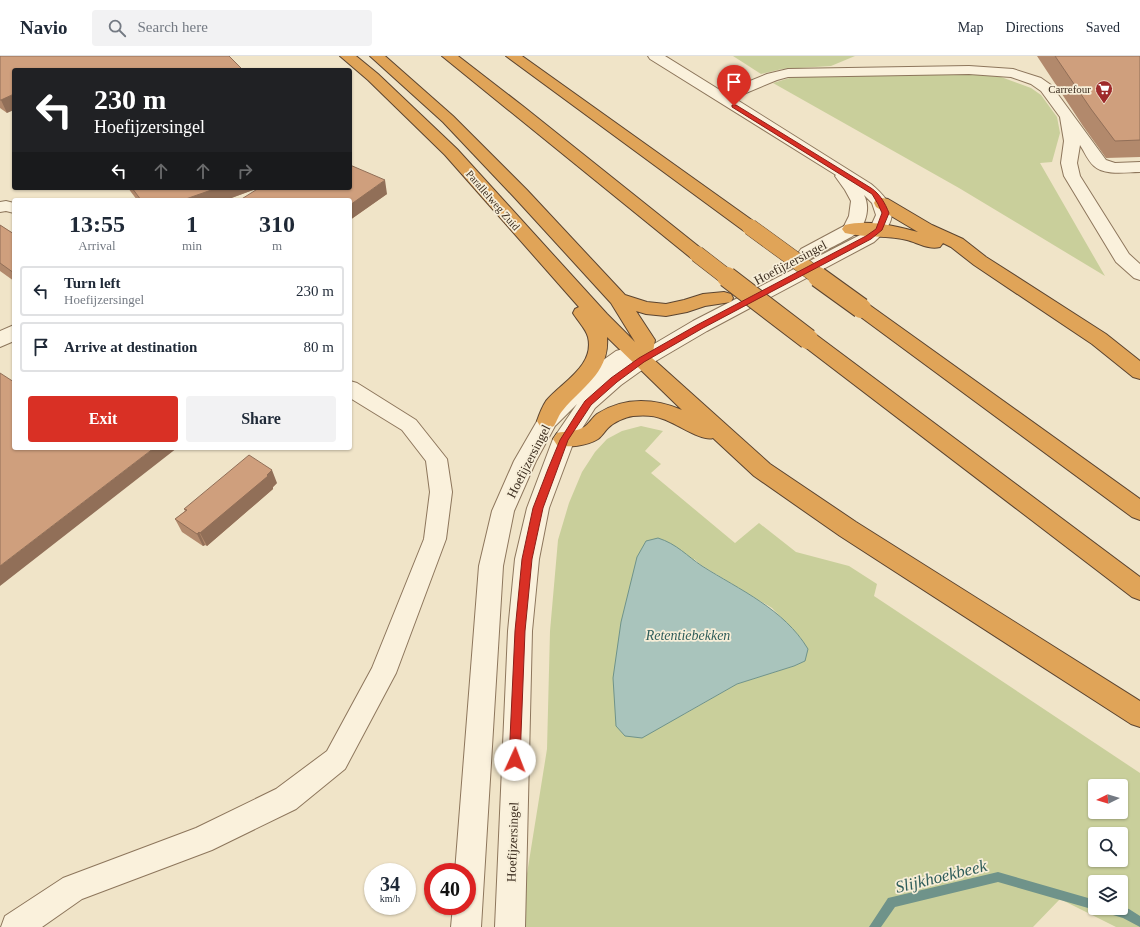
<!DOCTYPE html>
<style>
body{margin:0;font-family:"Times New Roman",serif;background:#f2f2f3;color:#1f2937;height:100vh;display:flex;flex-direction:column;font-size:15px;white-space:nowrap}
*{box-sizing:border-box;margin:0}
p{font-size:13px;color:#747a83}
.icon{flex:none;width:22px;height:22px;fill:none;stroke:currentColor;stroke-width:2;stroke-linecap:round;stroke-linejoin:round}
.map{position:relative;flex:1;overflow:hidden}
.panel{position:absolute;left:12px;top:142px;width:340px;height:252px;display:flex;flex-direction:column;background:#fff;border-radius:4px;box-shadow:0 1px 3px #0004}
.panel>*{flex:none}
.banner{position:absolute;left:12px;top:12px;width:340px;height:122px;border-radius:4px;box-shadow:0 1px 3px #0004;background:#202124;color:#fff;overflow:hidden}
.needle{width:26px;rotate:265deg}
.buttons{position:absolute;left:1088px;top:723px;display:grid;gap:8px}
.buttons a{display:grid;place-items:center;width:40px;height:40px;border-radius:4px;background:#fff;box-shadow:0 1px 3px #0004;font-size:20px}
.speed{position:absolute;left:364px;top:807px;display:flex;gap:8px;font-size:20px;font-weight:700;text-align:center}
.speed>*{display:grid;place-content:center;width:52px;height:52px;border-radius:50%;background:#fff;box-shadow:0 1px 3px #0004;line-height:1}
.speed small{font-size:10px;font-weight:400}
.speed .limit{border:6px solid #d22;background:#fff;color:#111}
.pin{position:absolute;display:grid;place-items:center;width:34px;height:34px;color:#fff;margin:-41px -17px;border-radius:50% 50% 50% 0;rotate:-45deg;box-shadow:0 0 4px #0007}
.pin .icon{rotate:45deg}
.me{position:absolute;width:44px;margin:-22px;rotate:2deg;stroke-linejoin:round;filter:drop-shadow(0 0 3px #0008)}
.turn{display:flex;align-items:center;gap:14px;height:84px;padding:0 16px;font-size:18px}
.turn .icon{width:52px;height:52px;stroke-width:2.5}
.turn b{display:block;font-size:28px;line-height:34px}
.lanes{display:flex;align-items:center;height:38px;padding:0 16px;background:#0003;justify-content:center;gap:20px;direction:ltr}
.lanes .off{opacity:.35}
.eta{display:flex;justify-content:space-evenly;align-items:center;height:68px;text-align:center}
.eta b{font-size:24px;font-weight:700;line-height:28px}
.primary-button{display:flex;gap:8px;margin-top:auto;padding:8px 16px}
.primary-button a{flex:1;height:46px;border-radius:4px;background:#d93025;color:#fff;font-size:16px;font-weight:700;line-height:46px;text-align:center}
.primary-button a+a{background:#f2f2f3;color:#1f2937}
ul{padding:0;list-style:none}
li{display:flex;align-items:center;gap:12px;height:50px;margin:0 8px 6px;padding:0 8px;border:2px solid #e0e1e3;border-radius:4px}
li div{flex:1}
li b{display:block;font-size:15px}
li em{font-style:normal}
header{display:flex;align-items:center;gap:24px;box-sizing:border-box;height:56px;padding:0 20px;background:#fff;border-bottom:1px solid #e0e1e3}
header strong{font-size:19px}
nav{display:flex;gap:22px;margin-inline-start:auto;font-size:14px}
.search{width:280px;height:36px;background:#f2f2f3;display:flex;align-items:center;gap:10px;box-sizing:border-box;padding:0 14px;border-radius:4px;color:#747a83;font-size:15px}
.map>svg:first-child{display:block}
</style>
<header>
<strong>Navio</strong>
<div class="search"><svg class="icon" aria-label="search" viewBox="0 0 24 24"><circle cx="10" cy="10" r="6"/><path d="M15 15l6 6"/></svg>Search here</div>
<nav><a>Map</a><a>Directions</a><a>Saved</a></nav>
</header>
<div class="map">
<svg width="1140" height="871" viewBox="0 0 1140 871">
<rect width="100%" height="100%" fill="#f0e4c8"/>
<!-- green -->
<path fill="#c9cf9b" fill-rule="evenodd" d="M733,0h122l-24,10 -49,3 -21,5z
M969,18l32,3 30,11 10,7 16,22 3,16 -8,29 -12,1 65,113 -146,-88 -186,-105 20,-6z
M641,370l22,5 -18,20 16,13 -10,9 84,70 24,-20 37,29 53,14 28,18 -3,12 266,177v154h-24l-56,-28 -27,28h-509l2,-47 21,-131 3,-118 8,-91 11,-37 13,-31 13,-20 12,-13 15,-8zM694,503l7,6 71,43 29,30 4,23 -11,5 -57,18 -54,31zM1095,730h26v26h-26zM1095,778h26v26h-26zM1095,826h26v26h-26z"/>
<!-- water -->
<path fill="#a9c4bc" stroke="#6f938a" d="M658,482c19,6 29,18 44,28 38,24 82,43 106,83l-3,12 -11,5 -57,18 -95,54 -17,-2 -9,-10 -3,-48 8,-56 16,-65 9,-16z"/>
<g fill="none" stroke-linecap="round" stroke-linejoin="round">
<!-- stream -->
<path fill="#6f938a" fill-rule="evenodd" d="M998,816l97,28v8h4l-4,2 -97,-28 -103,25 -14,20h-12l19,-29z
M1121,851l8,2 11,7v11l-17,-9 -20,-6 -1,-4h19z"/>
<!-- minor casing -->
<g stroke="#8d765c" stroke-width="2">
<path id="minor" d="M648,0h17l58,36 44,-18 21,-5 181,-3 44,3 28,9 10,7 55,75 9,3 25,-1v10c-14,0 -35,4 -46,-6 -6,-5 -10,-15 -14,-21l-3,18 3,13 49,78 11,10v16l-6,-2 -18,-16 -52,-86 -3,-13 3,-22 -4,-24 -19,-26 -10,-7 -20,-7 -42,-3 -181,3 -11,3 -43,18 137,86c25,21 29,35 3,58l-167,89 -58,34 -28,20 -26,23 -21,33 -25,67 -10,51 -7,72 -7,296h-30l13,-296 7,-72 12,-51 26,-69 24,-35 -22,22 -19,35 -22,50 -11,55 -22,361h-30l2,-21h14v-34h-12l24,-306 13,-55 22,-50 26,-45 27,-27 25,-21 24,-17 7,-2 7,2 2,6 61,-36 169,-87 9,-8 5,-11 -4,-12 -8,-8c6,11 3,28 -7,38 -7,6 -34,18 -44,24l-6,2 -6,-2 -3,-4 3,-4 43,-23 5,-10 2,-15 -6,-11 -10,-14 1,-1 -186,-116z
M6,145l8,2v10l-8,-2 -6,1v-10z
M14,269v16l-14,6v-16z
M350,325l7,2 59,37 31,39 5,33 -6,47 -50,134 -51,96 -49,40 -84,41 -130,49 -40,28h-41l4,-11 58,-38 133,-50 80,-39 51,-38 45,-83 52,-129 6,-47 -4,-31 -24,-31 -52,-32z"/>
</g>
<!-- highway casing -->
<g stroke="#5b4430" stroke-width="2">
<path id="highway" d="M340,0h16l22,18 79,75 150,165 28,28 -24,-39 -96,-105 -72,-76 -73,-66h15l68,60 74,74 98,105 22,7 19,2 18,-4 19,-6 21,-2 7,2 2,4 -2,4 -26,4 -18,6 -21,4 -20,-2 -10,-3 19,29 -3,18 118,106 86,58 284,179v26l-9,-3 -291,-188 -86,-60 -41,-38c-11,4 -37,-15 -50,-19 -9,-4 -20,-4 -30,-3 -8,1 -19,6 -25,12 -3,3 -6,8 -10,11 -11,7 -30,9 -41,6l-4,-6 4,-6c8,-2 20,-1 27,-6 5,-3 8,-9 13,-13 27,-17 56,-16 85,-4l-75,-73c3,35 -24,49 -44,73 -4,4 -6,11 -9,16l-7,3 -7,-3 -3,-5c2,-6 5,-14 9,-20 16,-19 49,-35 42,-64 -2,-8 -11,-17 -15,-24l2,-4 4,-2 -134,-152 -77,-75z
M442,0h16l66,51 179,143 3,4 -3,4 -6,2 -6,-2z
M506,0h16l234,167 3,4 -3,4 -6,1 -6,-1z
M882,142l6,1 44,26 31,14 23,18 120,77 34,27v18l-7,-2 -41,-33 -118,-79 -23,-18 -8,-4 -3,4c-11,3 -22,-4 -33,-7 -20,-5 -42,-2 -62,-7l-3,-4 3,-4c22,-6 51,1 73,7l-42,-25 -2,-4 2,-4z
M861,246l7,2 272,195v21l-8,-3 -278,-205 -2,-4 2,-4z
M808,276l7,2 325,243v23l-8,-3 -331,-253 -3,-5 3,-5z"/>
</g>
<!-- minor -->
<use href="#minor" fill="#faf1dc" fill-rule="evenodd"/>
<!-- highway -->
<use href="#highway" fill="#e0a458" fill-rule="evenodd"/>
<!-- highway-bridge-far1 casing -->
<g stroke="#5b4430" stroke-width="17" stroke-linecap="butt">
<path id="highway-bridge-far1" d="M750,171l70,51
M697,198l31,24"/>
</g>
<!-- highway-bridge casing -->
<g stroke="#5b4430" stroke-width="22" stroke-linecap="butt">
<path id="highway-bridge" d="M727,221l81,62
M818,221l43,31"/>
</g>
<!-- highway-bridge-far1 -->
<use href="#highway-bridge-far1" stroke="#e0a458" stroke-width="16"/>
<!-- highway-bridge -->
<use href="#highway-bridge" stroke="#e0a458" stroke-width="20"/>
</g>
<!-- wall -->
<path fill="#b2896c" d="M0,0l14,14 -7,43 -7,-5z
M1037,0h103v101l-34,1 -23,-32z
M128,132h222l37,6 -37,26v-20l-92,-12 -32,12h-89z
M0,169l14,9v47l-14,-10z
M277,427l-4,4v2l-66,57 -2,-1 -2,1 -21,-14 -7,-13 10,-8 -1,-2z"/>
<!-- shaded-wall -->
<path fill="#916f58" d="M14,38v16l-7,3 -6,-13z
M385,124l2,14 -37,26v-15z
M217,132h42l-33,12h-43z
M154,392h23l-177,138v-20z
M272,414l5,13 -4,4v2l-66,57 -7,-13z
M199,476l6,13 -2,1 -6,-12z"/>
<!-- building -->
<path fill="#cf9f7d" stroke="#916f58" d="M0,0h229l14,14h-229v24l-13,6h-1z
M1055,0h85v84l-25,1 -24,-32z
M350,109l35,15 -35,25v-5h-110l19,-12h91z
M132,132h85l-34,12h-42z
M0,169l14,9v39l-14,-10z
M0,317l14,9v66h140l-154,118z
M249,399l23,15 -5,5 1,1 -68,57 -1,-1 -2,2 -22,-15 12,-9 -3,-1z"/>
<!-- route -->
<path fill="#d93025" stroke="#8d1f18" d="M732,49h4l135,83c9,6 14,15 18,25l-7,17 -11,9 -168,89 -59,34 -27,20 -26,23 -23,35 -25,68 -11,51 -7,72 -5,129 -1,4 -4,2 -4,-2 -2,-4 6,-129 7,-72 11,-51 15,-39 12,-29 17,-27 8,-12 26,-23 28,-20 58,-33 169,-89 10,-7 6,-16 -4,-9 -6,-10 -140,-87z"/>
<!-- icons -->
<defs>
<g id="supermarket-pin" transform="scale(0.9)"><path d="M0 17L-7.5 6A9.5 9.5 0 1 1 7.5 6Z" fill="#9e2a2b" stroke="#f7eed8"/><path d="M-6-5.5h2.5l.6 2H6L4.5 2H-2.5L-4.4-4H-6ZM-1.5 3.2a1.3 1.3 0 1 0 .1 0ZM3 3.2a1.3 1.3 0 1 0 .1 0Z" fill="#fff"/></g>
</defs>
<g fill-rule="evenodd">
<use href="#supermarket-pin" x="1104" y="33"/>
</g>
<g text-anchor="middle" stroke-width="3.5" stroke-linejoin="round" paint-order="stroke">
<!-- far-poi labels -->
<g font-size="11" fill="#3d2e20" stroke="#f7eed8" text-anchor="end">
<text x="1091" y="37">Carrefour</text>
</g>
<!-- far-street labels -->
<g font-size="11" fill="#3d2e20" stroke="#f7eed8">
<text transform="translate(493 144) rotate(49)" y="4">Parallelweg Zuid</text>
</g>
<!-- street labels -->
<g font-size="13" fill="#3d2e20" stroke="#f7eed8">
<text transform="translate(790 206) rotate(-28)" y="5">Hoefijzersingel</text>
<text transform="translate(528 405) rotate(-63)" y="5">Hoefijzersingel</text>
<text transform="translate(512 786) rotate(-88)" y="5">Hoefijzersingel</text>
</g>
<!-- water labels -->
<g font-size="14" font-style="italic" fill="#2f5d5a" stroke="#f7eed8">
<text x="688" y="584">Retentiebekken</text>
</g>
<!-- near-water labels -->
<g font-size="17" font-style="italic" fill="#2f5d5a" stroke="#f7eed8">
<text transform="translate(941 820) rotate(-14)" y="6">Slijkhoekbeek</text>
</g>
</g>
</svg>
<div class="buttons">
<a><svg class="needle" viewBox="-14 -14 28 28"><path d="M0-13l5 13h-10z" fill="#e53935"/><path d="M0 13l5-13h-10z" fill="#747a83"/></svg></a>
<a><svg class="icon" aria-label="search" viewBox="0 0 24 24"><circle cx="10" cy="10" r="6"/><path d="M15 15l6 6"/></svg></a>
<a><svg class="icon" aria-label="layers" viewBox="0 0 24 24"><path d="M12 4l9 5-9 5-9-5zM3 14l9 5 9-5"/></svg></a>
</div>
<div class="speed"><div>34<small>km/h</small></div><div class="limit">40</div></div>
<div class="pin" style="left:734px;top:50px;background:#d93025"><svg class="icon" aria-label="arrive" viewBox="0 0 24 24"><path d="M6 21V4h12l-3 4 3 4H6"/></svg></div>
<svg class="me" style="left:515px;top:704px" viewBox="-20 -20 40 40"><circle r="19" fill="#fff"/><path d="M0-13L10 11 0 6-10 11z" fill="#d93025"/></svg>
<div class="banner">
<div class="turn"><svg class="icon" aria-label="left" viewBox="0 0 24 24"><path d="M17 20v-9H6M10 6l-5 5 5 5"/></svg><div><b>230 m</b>Hoefijzersingel</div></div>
<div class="lanes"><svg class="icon" aria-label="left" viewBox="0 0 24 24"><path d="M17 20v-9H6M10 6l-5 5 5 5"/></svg><svg class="icon off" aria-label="ahead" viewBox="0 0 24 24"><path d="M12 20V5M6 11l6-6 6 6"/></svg><svg class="icon off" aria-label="ahead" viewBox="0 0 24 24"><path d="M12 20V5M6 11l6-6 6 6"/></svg><svg class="icon off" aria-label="right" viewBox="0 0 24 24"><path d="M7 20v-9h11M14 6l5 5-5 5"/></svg></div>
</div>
<section class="panel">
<div class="eta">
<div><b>13:55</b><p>Arrival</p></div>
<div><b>1</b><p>min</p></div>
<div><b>310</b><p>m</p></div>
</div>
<ul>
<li><svg class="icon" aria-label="left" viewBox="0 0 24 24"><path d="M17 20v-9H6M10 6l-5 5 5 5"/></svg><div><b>Turn left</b><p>Hoefijzersingel</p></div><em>230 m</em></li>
<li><svg class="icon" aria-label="arrive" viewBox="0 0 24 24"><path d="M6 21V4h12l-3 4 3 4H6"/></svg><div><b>Arrive at destination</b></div><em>80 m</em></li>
</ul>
<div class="primary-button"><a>Exit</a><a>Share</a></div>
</section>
</div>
